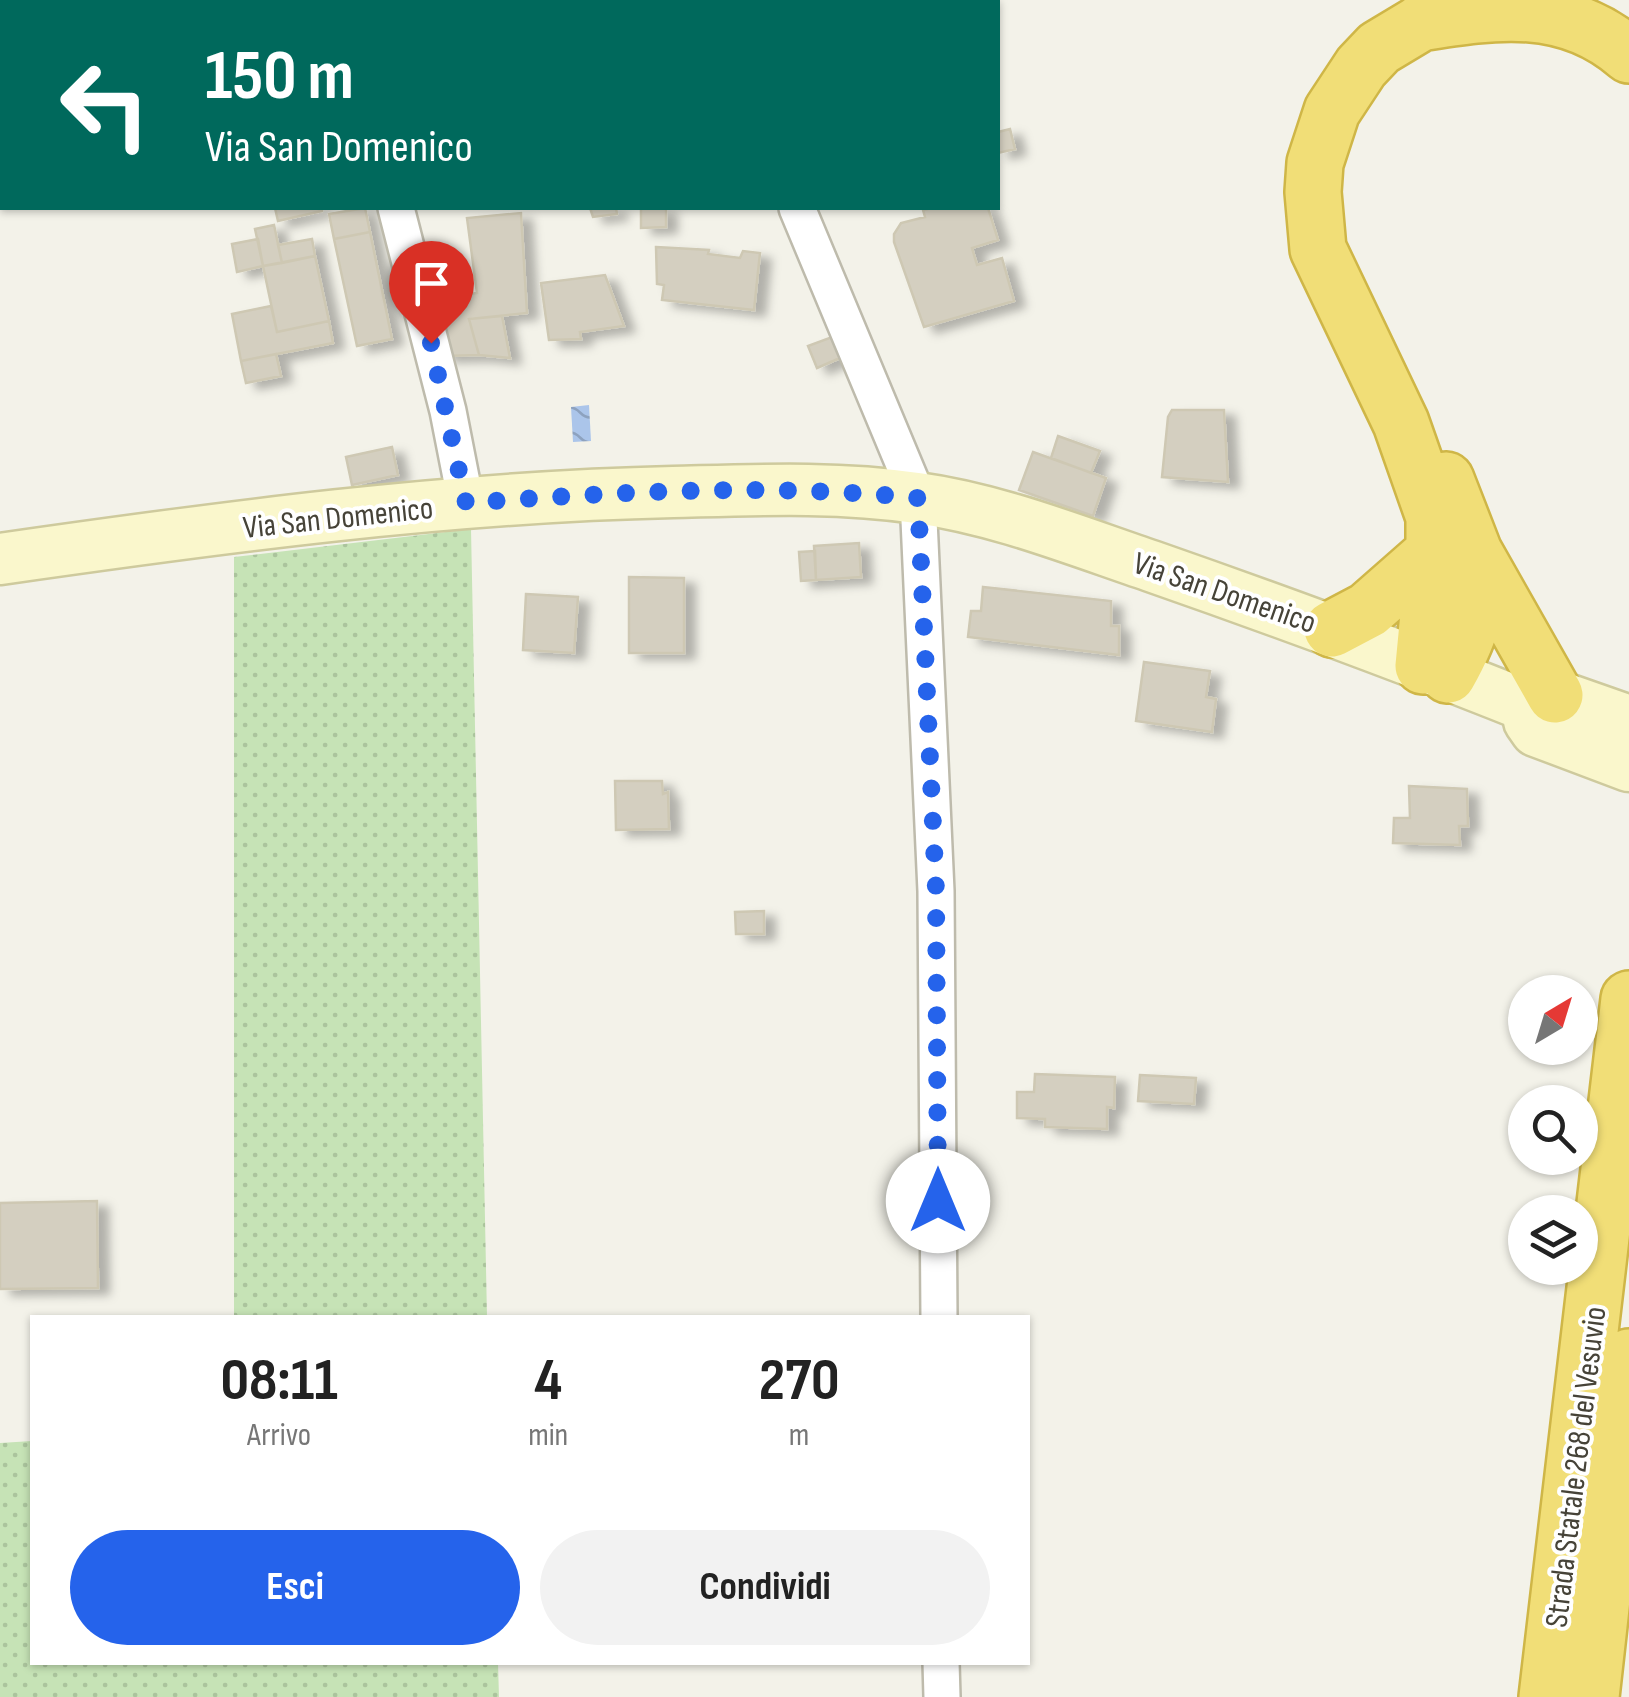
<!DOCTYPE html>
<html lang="it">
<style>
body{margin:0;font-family:"Sofia Sans Condensed",sans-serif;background:#f2f2f2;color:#222;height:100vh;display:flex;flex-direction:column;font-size:38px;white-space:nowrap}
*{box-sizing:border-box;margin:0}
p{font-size:32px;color:#767676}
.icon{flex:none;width:55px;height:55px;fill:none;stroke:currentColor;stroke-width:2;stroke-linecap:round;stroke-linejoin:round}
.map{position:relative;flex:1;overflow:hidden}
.side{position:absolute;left:30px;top:1315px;width:1000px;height:350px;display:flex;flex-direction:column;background:#fff;border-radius:0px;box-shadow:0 2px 8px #0004}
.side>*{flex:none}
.hud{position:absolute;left:0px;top:0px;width:1000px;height:210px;box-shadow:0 2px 8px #0004;background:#00695c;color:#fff;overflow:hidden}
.needle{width:65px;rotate:38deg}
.fabs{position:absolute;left:1508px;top:975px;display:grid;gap:20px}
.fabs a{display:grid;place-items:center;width:90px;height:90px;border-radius:50%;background:#fff;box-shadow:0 2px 8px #0004;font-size:50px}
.pin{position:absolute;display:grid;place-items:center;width:85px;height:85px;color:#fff;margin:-102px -42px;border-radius:50% 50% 50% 0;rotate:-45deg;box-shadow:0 0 10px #0007}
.pin .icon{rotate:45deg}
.me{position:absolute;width:110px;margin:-55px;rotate:0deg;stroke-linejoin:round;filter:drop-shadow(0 0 8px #0008)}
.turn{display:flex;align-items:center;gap:35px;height:210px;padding:0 40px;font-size:45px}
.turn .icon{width:130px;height:130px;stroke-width:2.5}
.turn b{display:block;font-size:70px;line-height:85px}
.eta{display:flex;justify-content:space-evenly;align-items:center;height:170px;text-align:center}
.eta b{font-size:60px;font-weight:700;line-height:70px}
.action{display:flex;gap:20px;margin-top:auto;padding:20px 40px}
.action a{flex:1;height:115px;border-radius:60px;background:#2563eb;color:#fff;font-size:40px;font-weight:700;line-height:115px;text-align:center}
.action a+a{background:#f2f2f2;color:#222}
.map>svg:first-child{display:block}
</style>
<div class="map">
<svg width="1629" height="1697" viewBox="0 0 1629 1697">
<defs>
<pattern id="grass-dots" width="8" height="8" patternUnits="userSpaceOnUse" patternTransform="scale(2.5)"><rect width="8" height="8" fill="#c6e3b6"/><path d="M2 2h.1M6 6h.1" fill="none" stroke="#abc49d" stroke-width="1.8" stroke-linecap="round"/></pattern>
<pattern id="water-waves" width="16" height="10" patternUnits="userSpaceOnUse" patternTransform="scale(2.5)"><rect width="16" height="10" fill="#abc5ea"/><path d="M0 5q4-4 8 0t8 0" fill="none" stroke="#8da2bf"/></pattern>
<filter id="shadow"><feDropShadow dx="11" dy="6" stdDeviation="5" flood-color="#0004"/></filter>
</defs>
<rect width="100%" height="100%" fill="#f3f2e9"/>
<!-- grass -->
<path fill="url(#grass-dots)" d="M471,529l16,788h-253v-760z
M32,1441v221l466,1 1,34h-499v-254z"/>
<!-- water -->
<path fill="url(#water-waves)" d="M589,405l2,36 -18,1 -2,-35z"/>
<!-- building -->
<path fill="#d4cfc0" stroke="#cec8b3" stroke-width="2.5" filter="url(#shadow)" d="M374,0h80l1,2h-81z
M1010,129l5,20 -17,4v-21z
M275,208h47v3l-44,10z
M365,208l5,24 -36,7 -5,-25z
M590,208h26l1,6 -24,3z
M641,208h25v19l-25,1z
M932,208h56l10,32 -26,8 5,17 25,-7 12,43 -90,26 -30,-85v-8l7,-11 24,-6 -2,-7z
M521,213l6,100 -58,6 10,36 -36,1 -12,-56 46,-7 -10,-75z
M274,225l8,38 -19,3 -8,-37z
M370,232l22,107 -35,7 -23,-107z
M258,239l5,27 -26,6 -5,-28z
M312,239l3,17 -33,7 -4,-18z
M656,247l53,3 -1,4 32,4 3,-7 17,2 -6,57 -92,-10 2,-15 -7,-1z
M315,256l14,65 -52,11 -14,-66z
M605,275l19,51 -44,6 1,7 -32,1 -8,-57z
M271,306l6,26 52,-11 4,22 -92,18 -9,-47z
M502,316l8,42 -31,-3 -10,-36z
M832,337l8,21 -23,10 -9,-22z
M276,354l5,22 -35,7 -5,-22z
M1172,410h52l4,72 -66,-5 6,-60z
M1058,436l42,15 -9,22 -40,-15z
M392,447l6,28 -46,10 -6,-28z
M1033,452l73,26 -13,38 -74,-26z
M859,543l2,34 -45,3 -2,-34z
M815,551l1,29 -15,1 -2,-29z
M629,577l55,1v75h-55z
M983,587l128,14v25h8v29l-151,-18 3,-26h10z
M526,594l52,3 -4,56 -51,-3z
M1144,662l66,9 -4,26 10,2 -4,33 -76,-11z
M615,781h47l1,13 5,-2 1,37 -53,1z
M1409,786l58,3 1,37h-9l1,19 -67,-2 1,-25h16z
M764,911v23h-28l-1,-22z
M1035,1074l80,3 -1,31 -7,-1v22l-62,-2v-8l-28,-1v-26h17z
M1140,1075l56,3 -2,26 -56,-3z
M97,1201l1,87 -98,1v-86z"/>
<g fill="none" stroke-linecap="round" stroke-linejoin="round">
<!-- street casing -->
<g stroke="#bebbac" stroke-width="40">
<path id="street" d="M344,0l1,2
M396,208l52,203 18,92
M797,208l121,290 18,393 3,427
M941,1662l1,35"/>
</g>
<!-- secondary casing -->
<g stroke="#ceca9d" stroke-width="55">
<path id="secondary" d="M0,559c223,-32 448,-62 673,-67 81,-2 163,-6 244,6 80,11 157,42 234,68 126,44 251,90 376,140
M1527,706l2,15 7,10 93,35
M1527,706l10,-10 18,-1 74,26"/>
</g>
<!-- highway casing -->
<g stroke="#cfb647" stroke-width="60">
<path id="highway" d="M1420,23c75,-12 146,-23 209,32
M1446,480l28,72 81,143
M1332,629l36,-19 66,-58
M1423,666l11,-114v-35l-33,-94 -83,-174 -5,-57 2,-29 17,-52 29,-44 18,-19 80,-48
M1448,675c27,-48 30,-66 26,-120
M1547,1697l82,-698
M1591,1697l38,-340"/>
</g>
<!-- street -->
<use href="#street" stroke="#fff" stroke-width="35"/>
<!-- secondary -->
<use href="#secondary" stroke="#faf7cc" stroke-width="50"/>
<!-- highway -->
<use href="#highway" stroke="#f1de77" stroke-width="55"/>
</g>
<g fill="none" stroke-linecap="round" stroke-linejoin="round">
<!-- route -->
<path stroke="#2563eb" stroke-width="18" stroke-dasharray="0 32.4" d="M431,343l35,160c151,-11 302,-20 452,-5l18,392 2,311"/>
</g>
<g text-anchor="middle" stroke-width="8" stroke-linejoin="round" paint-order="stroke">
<!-- street labels -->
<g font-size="32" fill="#464338" stroke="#fff">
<text transform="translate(338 517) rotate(-6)" y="11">Via San Domenico</text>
<text transform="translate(1225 592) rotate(19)" y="11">Via San Domenico</text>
<text transform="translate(1575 1467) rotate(-83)" y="11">Strada Statale 268 del Vesuvio</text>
</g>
</g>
</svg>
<div class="fabs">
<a><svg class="needle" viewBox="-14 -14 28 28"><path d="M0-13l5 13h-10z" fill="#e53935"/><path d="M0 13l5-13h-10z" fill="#767676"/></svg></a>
<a><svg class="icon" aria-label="search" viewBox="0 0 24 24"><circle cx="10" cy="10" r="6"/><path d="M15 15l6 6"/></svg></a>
<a><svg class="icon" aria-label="layers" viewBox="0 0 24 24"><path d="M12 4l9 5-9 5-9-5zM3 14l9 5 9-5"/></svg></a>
</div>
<div class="pin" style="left:431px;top:343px;background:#d93025"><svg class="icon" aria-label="arrive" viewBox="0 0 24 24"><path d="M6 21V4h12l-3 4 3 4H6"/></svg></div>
<svg class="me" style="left:938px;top:1201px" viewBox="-20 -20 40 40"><circle r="19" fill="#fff"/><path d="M0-13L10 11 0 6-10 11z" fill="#2563eb"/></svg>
<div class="hud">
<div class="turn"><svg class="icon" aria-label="left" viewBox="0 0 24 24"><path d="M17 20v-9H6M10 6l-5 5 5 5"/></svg><div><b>150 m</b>Via San Domenico</div></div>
</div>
<section class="side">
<div class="eta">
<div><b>08:11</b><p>Arrivo</p></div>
<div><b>4</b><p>min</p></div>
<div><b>270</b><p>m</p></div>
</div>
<div class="action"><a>Esci</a><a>Condividi</a></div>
</section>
</div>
